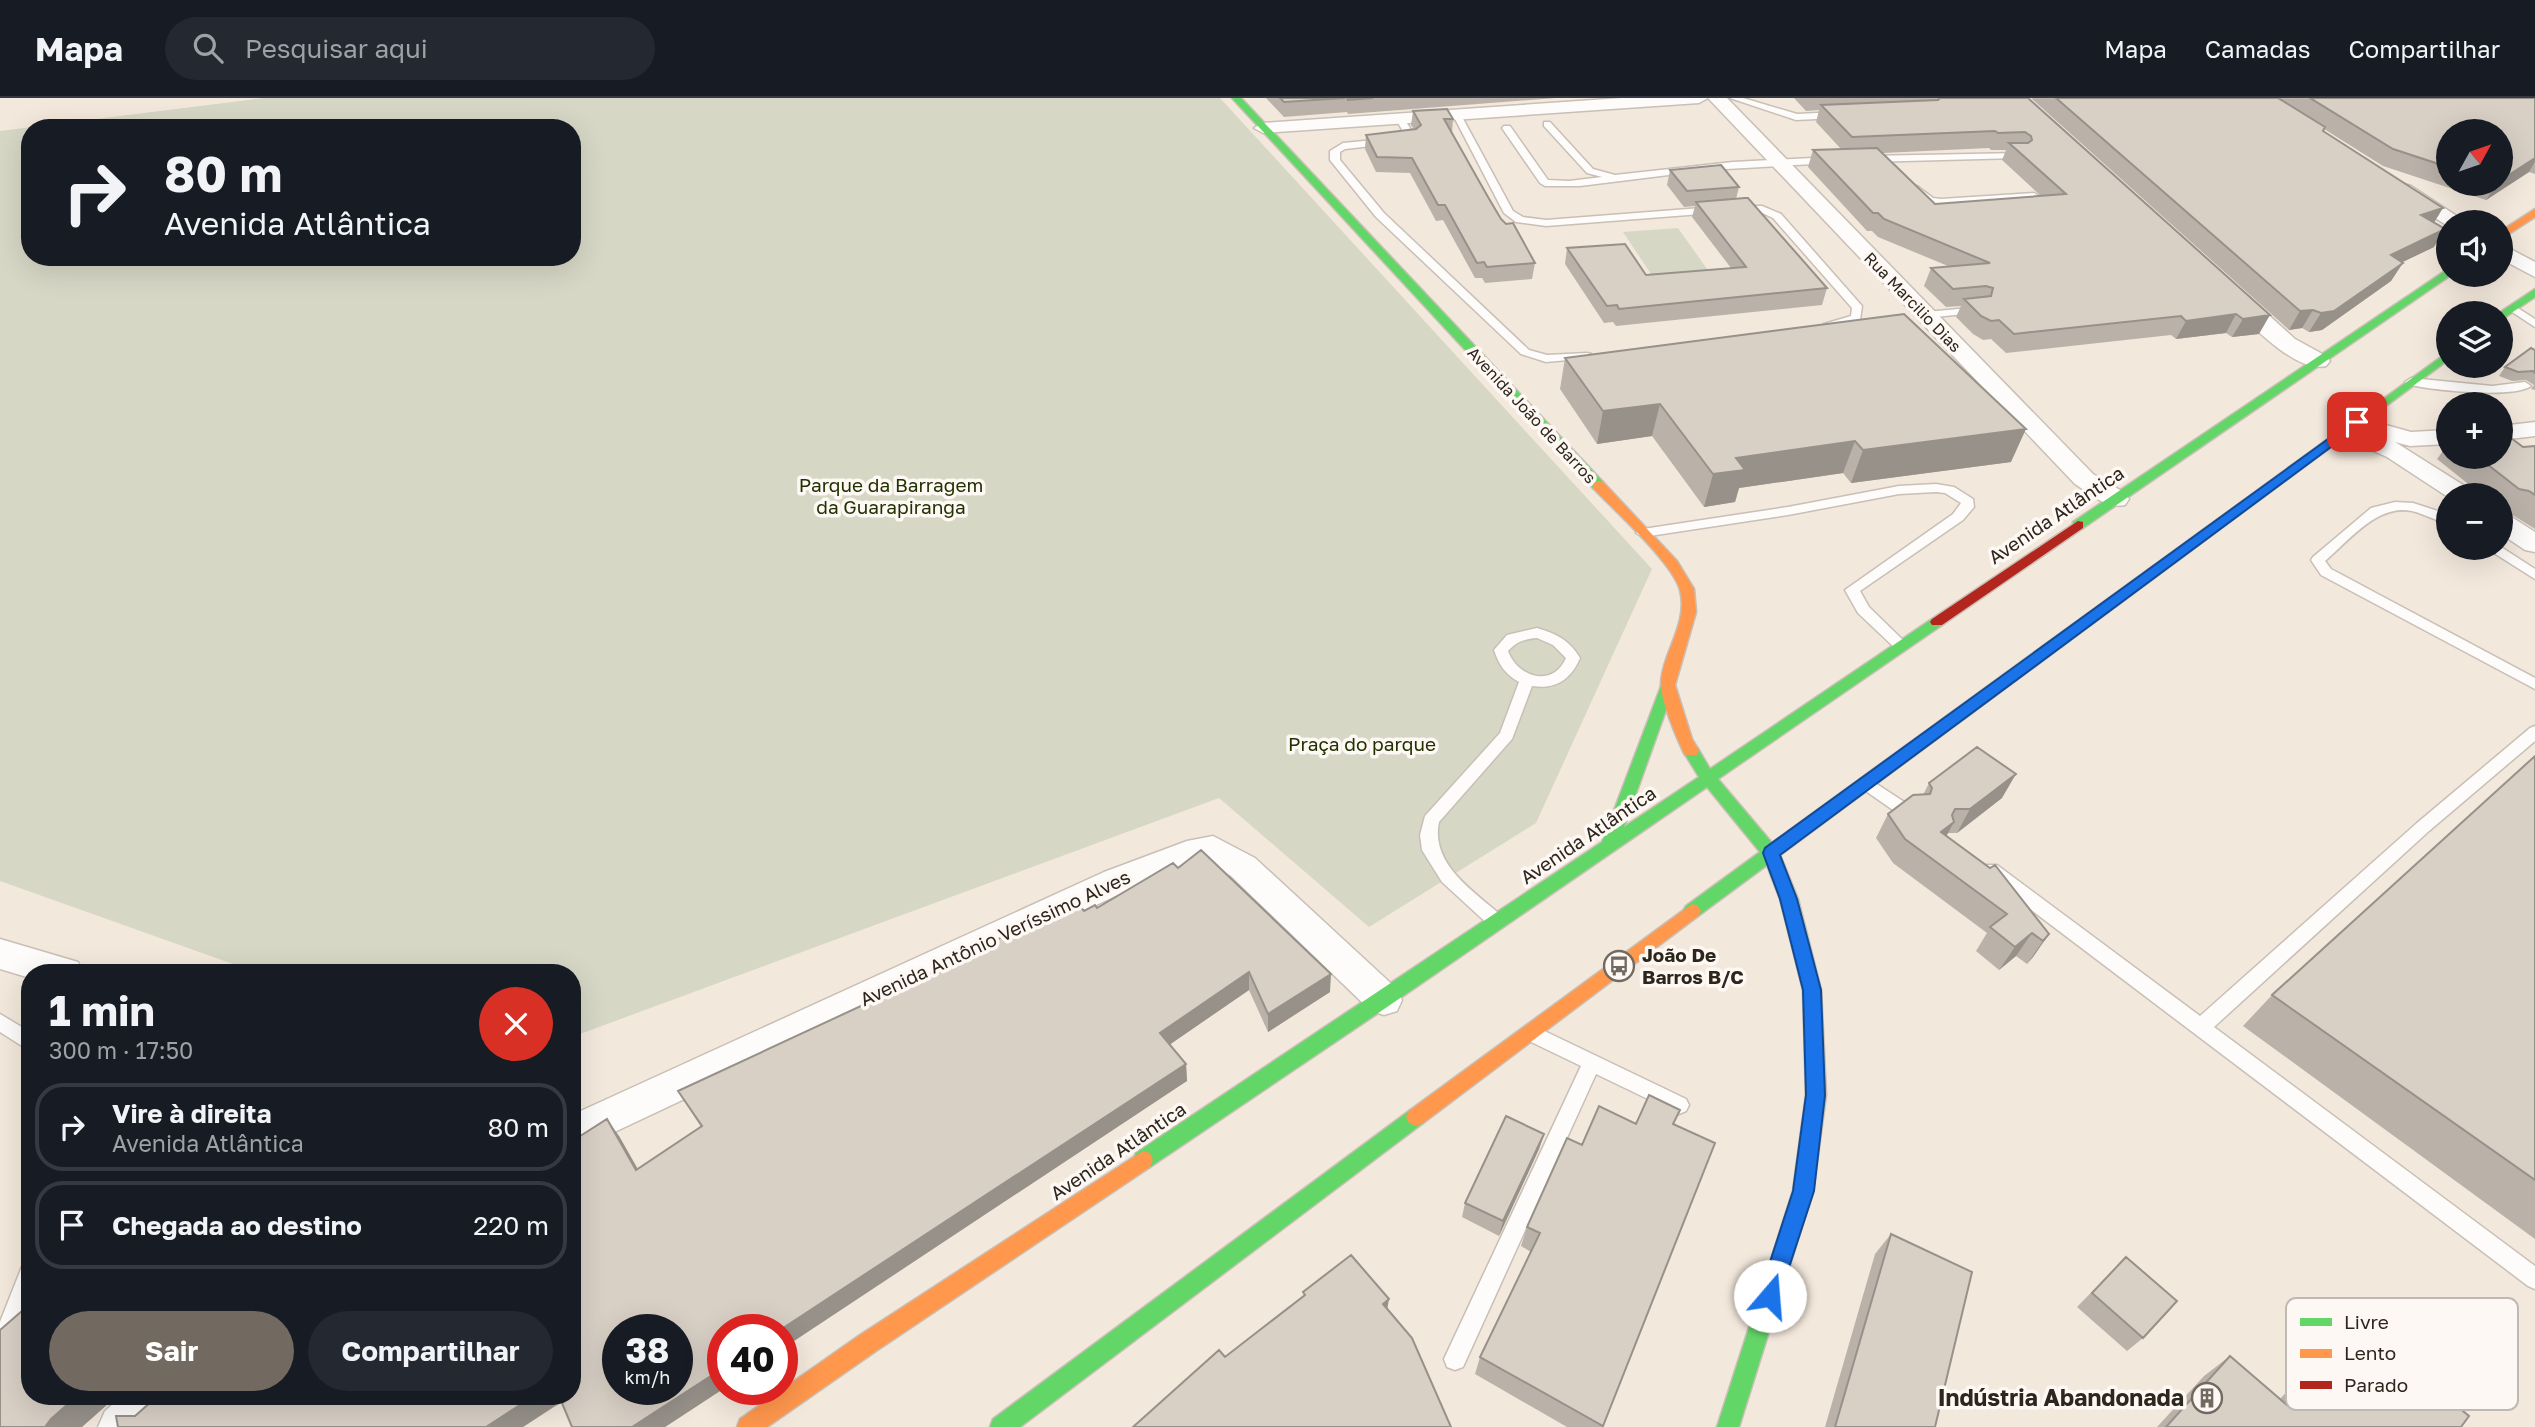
<!DOCTYPE html>
<html lang="pt">
<meta charset="utf-8">
<style>
body{margin:0;font-family:"Golos Text",sans-serif;background:#242831;color:#f1f3f6;height:100vh;display:flex;flex-direction:column;font-size:26px;white-space:nowrap}
*{box-sizing:border-box;margin:0}
p{font-size:23px;color:#9ea1a6}
.icon{flex:none;width:38px;height:38px;fill:none;stroke:currentColor;stroke-width:2;stroke-linecap:round;stroke-linejoin:round}
.map{position:relative;flex:1;overflow:hidden}
.drawer{position:absolute;left:21px;top:866px;width:560px;height:441px;display:flex;flex-direction:column;background:#171b24;border-radius:28px;box-shadow:0 7px 28px #0002}
.drawer>*{flex:none}
.top-card{position:absolute;left:21px;top:21px;width:560px;height:147px;border-radius:28px;box-shadow:0 7px 28px #0002;background:#171b24;color:#f1f3f6;overflow:hidden}
.needle{width:46px;rotate:50deg}
.buttons{position:absolute;left:2436px;top:21px;display:grid;gap:14px}
.buttons a{display:grid;place-items:center;width:77px;height:77px;border-radius:50%;background:#171b24;box-shadow:0 7px 28px #0002;font-size:35px}
.speed{position:absolute;left:602px;top:1216px;display:flex;gap:14px;font-size:35px;font-weight:700;text-align:center}
.speed>*{display:grid;place-content:center;width:91px;height:91px;border-radius:50%;background:#171b24;box-shadow:0 7px 28px #0002;line-height:1}
.speed small{font-size:18px;font-weight:400}
.speed .limit{border:10px solid #d22;background:#fff;color:#111}
.pin{position:absolute;display:grid;place-items:center;width:60px;height:60px;color:#fff;margin:-30px;border-radius:14px;box-shadow:0 4px 10px #0006}
.me{position:absolute;width:77px;margin:-38px;rotate:18deg;stroke-linejoin:round;filter:drop-shadow(0 0 5px #0008)}
.turn{display:flex;align-items:center;gap:24px;height:147px;padding:0 28px;font-size:32px}
.turn .icon{width:91px;height:91px;stroke-width:2.5}
.turn b{display:block;font-size:49px;line-height:60px}
.round{display:grid;place-items:center;flex:none;width:74px;height:74px;border-radius:37px;background:#242831}
.overview{display:flex;align-items:center;justify-content:space-between;height:119px;padding:0 28px}
h1{font-size:42px;font-weight:700;line-height:52px}
.action{display:flex;gap:14px;margin-top:auto;padding:14px 28px}
.action a{flex:1;height:80px;border-radius:42px;background:#726a60;color:#fff;font-size:28px;font-weight:700;line-height:80px;text-align:center}
.action a+a{background:#242831;color:#f1f3f6}
ul{padding:0;list-style:none}
li{display:flex;align-items:center;gap:21px;height:88px;margin:0 14px 10px;padding:0 14px;border:4px solid #363941;border-radius:28px}
li div{flex:1}
li b{display:block;font-size:26px}
li em{font-style:normal}
header{display:flex;align-items:center;gap:42px;box-sizing:border-box;height:98px;padding:0 35px;background:#171b24;border-bottom:2px solid #363941}
header strong{font-size:33px}
nav{display:flex;gap:38px;margin-inline-start:auto;font-size:24px}
.search{width:490px;height:63px;background:#242831;display:flex;align-items:center;gap:18px;box-sizing:border-box;padding:0 24px;border-radius:38px;color:#9ea1a6;font-size:26px}
.map>svg:first-child{display:block}
</style>
<header>
<strong>Mapa</strong>
<div class="search"><svg class="icon" aria-label="search" viewBox="0 0 24 24"><circle cx="10" cy="10" r="6"/><path d="M15 15l6 6"/></svg>Pesquisar aqui</div>
<nav><a>Mapa</a><a>Camadas</a><a>Compartilhar</a></nav>
</header>
<div class="map">
<svg width="2535" height="1329" viewBox="0 0 2535 1329">
<rect width="100%" height="100%" fill="#f3e8dc"/>
<!-- green -->
<path fill="#d7d7c6" fill-rule="evenodd" d="M264,0h956l432,471 -116,254 -167,104 -150,-129 -647,239v-64h-314l-258,-92v-750zM30,30h542v129h-542z
M1678,130l34,48 -57,4 -32,-48z"/>
<g fill="none" stroke-linecap="round" stroke-linejoin="round">
<!-- lane casing -->
<g stroke="#c8bfb6" stroke-width="3">
<path id="lane" d="M1730,0h13l54,16 40,-2 4,3 -4,3 -41,2z
M1457,14l4,3 52,96 10,6 23,3 168,-13 5,3 -5,3 -168,13 -30,-4 -12,-9 -51,-98z
M1400,18l3,1 14,22 -2,2 -70,8 -5,3v8l44,53 145,137 18,5 40,-2 4,1v4l-45,4 -25,-8 -145,-137 -46,-57v-9l13,-8 63,-6 -10,-18z
M1544,24h6l43,47 22,6 118,-13 98,-5 5,3 -5,3 -122,7 -129,16h-35l-5,-3 -38,-55 2,-2h6l38,54 21,1 33,-4 -15,-4 -43,-47z
M2021,55l2,2 -5,3 -151,4 -5,-3 5,-3z
M1917,88l16,12 8,1 93,-6 5,3 -5,3 -93,6 -14,-2 -15,-14z
M1733,108h29l19,8 81,92 -2,14 -36,8v-4l27,-8 1,-8 -79,-90 -13,-6 -27,-2z
M2513,207l22,14v8l-26,-17 -1,-2z
M1979,209l4,1v4l-57,6 -6,-3 6,-3z
M2411,280l81,8 33,-4 6,4c-18,13 -101,4 -124,-2l-2,-2z
M1936,386l18,3 19,12 1,8 -11,13 -103,71 9,16 37,36 2,3 -7,5 -5,-2 -38,-36 -13,-23 108,-76 8,-11 -16,-10 -9,-1 -37,2 -111,21 -145,22 -7,-4 7,-4 145,-22 111,-21z
M2395,404l18,1 31,10 4,2v9c-12,-3 -23,-10 -36,-13 -35,-7 -62,29 -87,50l6,8 204,109v11l-214,-114 -10,-15 2,-3 58,-49z
M2501,449l34,22v10l-49,-31z
M1537,530c20,6 32,12 43,30 -9,21 -24,32 -48,28l-20,53 -73,83c-9,43 36,70 64,95l3,5 -3,5 -6,2 -6,-2 -49,-45 -20,-32 -2,-15 5,-19 75,-83 19,-51c-14,-8 -20,-17 -25,-32l13,-15zM1537,540l16,7 13,13c-13,30 -48,20 -58,-7 9,-10 17,-12 29,-13z
M2535,628v15l-106,90 -215,196 321,239v23l-7,-3 -543,-411 -2,-5 2,-5h12l203,151 217,-193 113,-95z
M1866,679l49,32 2,4 -2,4h-12l-43,-30 -2,-4 2,-4z
M0,916l30,18v19l-30,-19z
M1532,927l154,74 3,6 -3,6 -7,3 -83,-40 -133,293 -8,3 -8,-3 -3,-8 137,-293 -56,-27 -2,-6 2,-6z
M30,1163v39l-22,59 -8,3v-40l23,-58z"/>
</g>
<!-- street casing -->
<g stroke="#c8bfb6" stroke-width="3">
<path id="street" d="M1622,0h86l-9,5 -436,30 -9,-5 9,-5z
M1708,0h19l366,376 32,19 4,6 -4,6c-19,4 -34,-11 -50,-21z
M2404,86l7,2 55,36h-18v4l-51,-32 -3,-4z
M2501,146l34,18v15l-34,-18z
M2233,191l8,1 54,49 31,17 4,5 -4,5c-31,8 -79,-46 -101,-66l-3,-5 3,-5z
M2375,324l36,10 37,-2v14l-38,2 -15,-4 76,48 4,5h-27v2l-61,-40 -50,-22 -3,-5 3,-5 9,-2 17,5 3,-4z
M2535,324v14l-34,4v-14z
M2501,416l9,2 25,16v20l-10,-2 -24,-16z
M1213,738l42,22 142,131 5,11 -5,11 -13,4 -13,-4 -140,-135 -23,-14 -7,1 -73,27 -556,262v-37l532,-243 83,-31z
M0,841l78,23 5,11h-53v5l-30,-9z
M122,1298h57l-6,16 -17,15h-58l7,-16z"/>
</g>
<!-- fast casing -->
<g stroke="#c8bfb6" stroke-width="3">
<path id="fast" d="M1232,0h9l362,384v6h-10z
M2448,171v6h3l-368,253h-10v-6z
M2535,191v8l-34,23 -2,-7z
M2448,254v8l-668,495 18,44 23,91 5,105 -13,96 -74,236h-22l76,-236 13,-96 -3,-105 -23,-91 -13,-34 -69,51 -6,2 -6,-2 -3,-5 3,-5 74,-54 -53,-65 -317,218 -240,162 -7,2 -7,-2 -3,-7 3,-7 466,-311 61,-161 5,-1 7,5 -51,142 75,-50 -16,-26 2,-4h12l13,22 222,-150h10l2,3 -2,3 -224,154 54,64z
M1416,1010l7,3 3,6 -3,6 -403,304h-30l3,-8 416,-308z"/>
</g>
<!-- slow casing -->
<g stroke="#c8bfb6" stroke-width="3">
<path id="slow" d="M2535,111v8l-34,22v-8z
M1598,383l5,1 74,79 17,28 2,23 -21,73 17,54 7,12 -2,4h-12c-7,-14 -25,-56 -24,-71 1,-31 28,-61 19,-94 -7,-27 -66,-80 -87,-102v-6z
M1692,806l6,2 3,5 -3,5 -275,207 -7,3 -7,-3 -3,-6 3,-6z
M1143,1053l7,2 3,7 -3,7 -274,184 -109,76h-30l3,-8 120,-84z"/>
</g>
<!-- jam casing -->
<g stroke="#c8bfb6" stroke-width="3">
<path id="jam" d="M2078,423l5,1v6l-141,97h-10l-2,-3 2,-3z"/>
</g>
<!-- lane -->
<use href="#lane" fill="#fdfcfa" fill-rule="evenodd"/>
<!-- street -->
<use href="#street" fill="#fdfcfa" fill-rule="evenodd"/>
<!-- fast -->
<use href="#fast" fill="#63d668" fill-rule="evenodd"/>
<!-- slow -->
<use href="#slow" fill="#ff974d" fill-rule="evenodd"/>
<!-- jam -->
<use href="#jam" fill="#b3261e" fill-rule="evenodd"/>
</g>
<!-- wall -->
<path fill="#bab2a9" fill-rule="evenodd" d="M1266,0h290l-208,16 -1,-2 -63,5z
M1794,0h235l230,236 -27,3 -6,-4 -50,6 -5,-4 -165,18 -15,-14 -8,1 -10,-6 -17,-17 5,-11 -15,1 -22,-21 7,-18 17,-2 -70,-29 -6,-6h-5l-59,-64 5,-17 28,-1 -25,-27 3,-12 -13,1zM1989,50l2,2h15l-4,10 39,36 -106,8 -52,-51z
M2031,0h504v76l-6,-2 -43,28 -103,-34 -59,-37 -1,2 111,91v25l-32,15 -11,19 -69,49 -13,2 -7,-4 -13,2zM2448,33l53,53h-53z
M1413,13l40,8 -1,14 49,86 34,44 -3,16 -47,4 -3,-5h-7l-32,-58 -7,1 -26,-48 -34,-1 -11,-23 1,-14 48,-6 -3,-4z
M1670,72l69,17 -3,12 91,89 -5,17 -206,21 -3,-4 -9,1 -39,-59 2,-16 79,27 85,-7 -39,-51 3,-11 -11,1 -17,-22z
M2535,252v40l-4,-1 3,-4 -8,-5 -14,1 -13,-5 6,-9z
M1565,260l446,104 -160,21 -8,-10 -104,15 -4,14 -31,5 -52,-71 -55,8 -37,-55z
M2448,346v13h53l22,-10 12,-1v83l-24,-15 -10,-3v-16h-19l-45,-36z
M2535,658v483l-292,-213 29,-31z
M1929,685l73,15 -45,35h-9l-2,3 103,98 -16,23 -6,7 -11,-8 -17,14 -23,-19 11,-18 -94,-70 -17,-25 12,-24 35,-19z
M1097,810l233,84 -62,40 -19,-42 -79,54 16,20 1,17 -464,249v59l-58,38 -103,-25 -39,25h-405l457,-288 44,-3 19,33 63,-42 -23,-36 406,-180z
M1636,1026h38l41,19 -112,284h-36l-92,-53 5,-17 51,-105 -10,-6 6,-19z
M1544,1036l-5,15 -40,87 -37,-19 3,-14z
M1891,1136l44,193h-110l50,-173z
M2126,1159l17,81 -16,13 -50,-44z
M2230,1258l50,43 21,-23 29,-19 37,32 6,-7 31,-19 57,64h-304l47,-51z"/>
<!-- shaded-wall -->
<path fill="#97918a" d="M2535,60v4l-6,10 -43,28 11,-16h4v-4z
M2443,110l-11,18 -11,-11z
M2445,131l-11,18 -54,26 11,-18z
M2403,165l-12,18 -69,49 -13,2 12,-19z
M2313,212l-11,18 -13,2 11,-19z
M2236,216l-10,19 -50,6 10,-18z
M2270,217l-11,19 -27,3 11,-18z
M1660,306l-8,32 -55,8 6,-33z
M2026,331l-15,33 -160,21 12,-33z
M1855,343l-12,32 -104,15 -4,14 -31,5 9,-33 23,-16z
M2016,676l-14,24 -45,35 13,-24z
M1954,724l-13,24v-14z
M2032,835l-16,23 -17,14 16,-23z
M2049,836l-16,23 -6,7 16,-23z
M1249,874v18l-87,60 -2,-17z
M1331,876l-1,18 -62,40v-18z
M1186,966l1,17 -405,268v-19h-2z
M607,1021l12,17 28,50 -11,-16z
M1544,1036l-5,15 -40,87 4,-15z
M1389,1201l-3,17 -3,-12z
M723,1270v21l-58,38h-33z
M77,1298h40l-35,31h-37l6,-8z
M534,1298l34,1 -45,30h-37z"/>
<!-- building -->
<path fill="#d8cfc5" stroke="#97918a" stroke-width="2" fill-rule="evenodd" d="M1280,0h65l-61,4z
M1347,0h26l-25,2z
M1940,0h88l242,217 -27,4 -7,-5 -50,7 -5,-5 -167,18 -15,-14 -8,1 -10,-5 -17,-17 27,-3 2,-8 -7,-2 -33,3 -22,-21 59,-5 -106,-44 -6,-6h-5l-60,-63 64,-2 58,56 131,-10 -57,-51h19l4,-3 -1,-4 -6,-4 -27,1 -3,-2 -143,6 -31,-32 117,-5z
M2056,0h222l47,29 -2,4 120,77 -22,7 24,14 -54,26 12,8 -69,48 -13,2 -8,-3 -13,1z
M2310,0h225v60l-34,22v-49h-53v36l-55,-18z
M1447,11l6,10h-9l44,78 13,22 5,5 7,-1 22,40 -48,4 -3,-5 -7,1 -32,-58h-7l-26,-47 -35,-1 -11,-22 50,-6 5,-4 -8,-14z
M1721,67l18,22 -52,4 -17,-21z
M1745,100h3l79,90 -208,21 -2,-4 -10,1 -40,-58 58,-4 21,31 100,-8 -50,-65z
M1904,216l122,115 -163,21 -8,-9 -119,17 9,12 -32,4 -53,-70 -57,7 -38,-53z
M2531,250l4,2v23l-2,-2 -15,1 -13,-5z
M2503,334l20,15 12,-1v49l-6,-4 -10,-2 -41,-32h23v-24z
M1977,649l39,27 -46,35h-15l-3,6 2,7 -13,10 49,36 5,-3 54,69 -6,7 -11,-8 -17,14 -25,-20 17,-13 -102,-75 -17,-25 25,-19 17,-1 2,-6 -3,-5z
M2535,658v424l-263,-185z
M1201,752l130,124 -63,40 -19,-42 -89,61 26,31 -406,266h-57v38l-91,59h-60l-13,-31h13v-259l2,3 33,-21 29,51 66,-44 -24,-35 256,-119 140,-72 10,11 11,-6 2,3 76,-45 5,5zM618,1232h59v60h-59z
M1649,997l31,15 -7,14 42,19 -112,283 -123,-69 60,-124 -13,-6 40,-89 15,7 17,-39 37,18z
M1506,1018l38,18 -41,87 -38,-18z
M1891,1136l81,38 -37,155h-100z
M1351,1157l38,44 -6,5 29,34 39,89h-318l86,-77 6,7 80,-62 -2,-3z
M2126,1159l51,44 -34,37 -51,-45z
M30,1206v92h47l-26,23 -6,8h-45v-97z
M2230,1258l57,49 43,-48 46,39 28,-33 65,53 -8,11h-295z
M154,1298h380l-48,31h-368l-2,-11h19l17,-15z"/>
<!-- route -->
<path fill="#1a73e8" stroke="#114b97" stroke-width="2" d="M2357,320l5,1v5l-582,431 17,44 24,91 4,105 -11,96 -37,113 -7,3 -8,-3 -3,-8 34,-105 13,-96 -3,-105 -23,-91 -17,-46 2,-5z"/>
<!-- icons -->
<defs>
<g id="bus-ring" transform="scale(1.575)"><circle r="9.5" fill="#fdf8f4" stroke="#726a60" stroke-width="1.5"/><path d="M-5-6H5V4H4V6H2V4H-2V6H-4V4H-5ZM-3.5-4V0h7V-4ZM-3.5 1.2v1.5H-2V1.2ZM2 1.2v1.5H3.5V1.2Z" fill="#726a60"/></g>
<g id="building-ring" transform="scale(1.575)"><circle r="9.5" fill="#fdf8f4" stroke="#726a60" stroke-width="1.5"/><path d="M-4-6H4V6H1V3H-1V6H-4ZM-2.5-4.3h1.7v1.8h-1.7ZM.8-4.3h1.7v1.8H.8ZM-2.5-1h1.7V.8h-1.7ZM.8-1h1.7V.8H.8Z" fill="#726a60"/></g>
</defs>
<g fill-rule="evenodd">
<use href="#bus-ring" x="1619" y="868"/>
<use href="#building-ring" x="2207" y="1300"/>
</g>
<g text-anchor="middle" stroke-width="7" stroke-linejoin="round" paint-order="stroke">
<!-- far-street labels -->
<g font-size="16" fill="#2d261d" stroke="#fdf8f4">
<text transform="translate(1913 204) rotate(46)" y="6">Rua Marcilio Dias</text>
<text transform="translate(1532 317) rotate(47)" y="6">Avenida João de Barros</text>
</g>
<!-- park labels -->
<g font-size="19" fill="#213100" stroke="#fdf8f4">
<text x="891" y="394">Parque da Barragem<tspan x="891" dy="22">da Guarapiranga</tspan></text>
<text x="1362" y="653">Praça do parque</text>
</g>
<!-- street labels -->
<g font-size="19" fill="#2d261d" stroke="#fdf8f4">
<text transform="translate(2056 417) rotate(-34)" y="7">Avenida Atlântica</text>
<text transform="translate(1588 737) rotate(-34)" y="7">Avenida Atlântica</text>
<text transform="translate(995 840) rotate(-25)" y="7">Avenida Antônio Veríssimo Alves</text>
<text transform="translate(1118 1053) rotate(-34)" y="7">Avenida Atlântica</text>
</g>
<!-- poi labels -->
<g font-size="19" font-weight="bold" fill="#2d261d" stroke="#fdf8f4" text-anchor="start">
<text x="1642" y="864">João De<tspan x="1642" dy="22">Barros B/C</tspan></text>
</g>
<!-- near-poi labels -->
<g font-size="23" font-weight="bold" fill="#2d261d" stroke="#fdf8f4" text-anchor="end">
<text x="2184" y="1308">Indústria Abandonada</text>
</g>
</g>
<!-- legend -->
<rect x="2286" y="1200" width="232" height="112" rx="10" fill="#fdf8f4" stroke="#bfb9b4" stroke-width="2"/>
<rect x="2300" y="1220" width="32" height="8" fill="#63d668"/>
<rect x="2300" y="1251" width="32" height="9" fill="#ff974d"/>
<rect x="2300" y="1283" width="32" height="8" fill="#b3261e"/>
<g font-size="19" fill="#2d261d">
<text x="2344" y="1231">Livre</text>
<text x="2344" y="1262">Lento</text>
<text x="2344" y="1294">Parado</text>
</g>
</svg>
<div class="buttons">
<a><svg class="needle" viewBox="-14 -14 28 28"><path d="M0-13l5 13h-10z" fill="#e53935"/><path d="M0 13l5-13h-10z" fill="#9ea1a6"/></svg></a>
<a><svg class="icon" aria-label="sound" viewBox="0 0 24 24"><path d="M4 9h4l5-4v14l-5-4H4zM17 9q2 3 0 6"/></svg></a>
<a><svg class="icon" aria-label="layers" viewBox="0 0 24 24"><path d="M12 4l9 5-9 5-9-5zM3 14l9 5 9-5"/></svg></a>
<a>+</a>
<a>−</a>
</div>
<div class="speed"><div>38<small>km/h</small></div><div class="limit">40</div></div>
<div class="pin" style="left:2357px;top:324px;background:#d93025"><svg class="icon" aria-label="arrive" viewBox="0 0 24 24"><path d="M6 21V4h12l-3 4 3 4H6"/></svg></div>
<svg class="me" style="left:1770px;top:1198px" viewBox="-20 -20 40 40"><circle r="19" fill="#fff"/><path d="M0-13L10 11 0 6-10 11z" fill="#1a73e8"/></svg>
<div class="top-card">
<div class="turn"><svg class="icon" aria-label="right" viewBox="0 0 24 24"><path d="M7 20v-9h11M14 6l5 5-5 5"/></svg><div><b>80 m</b>Avenida Atlântica</div></div>
</div>
<section class="drawer">
<div class="overview"><div><h1>1 min</h1><p>300 m · 17:50</p></div><a class="round" style="background:#d93025;color:#fff"><svg class="icon" aria-label="close" viewBox="0 0 24 24"><path d="M6 6l12 12M18 6L6 18"/></svg></a></div>
<ul>
<li><svg class="icon" aria-label="right" viewBox="0 0 24 24"><path d="M7 20v-9h11M14 6l5 5-5 5"/></svg><div><b>Vire à direita</b><p>Avenida Atlântica</p></div><em>80 m</em></li>
<li><svg class="icon" aria-label="arrive" viewBox="0 0 24 24"><path d="M6 21V4h12l-3 4 3 4H6"/></svg><div><b>Chegada ao destino</b></div><em>220 m</em></li>
</ul>
<div class="action"><a>Sair</a><a>Compartilhar</a></div>
</section>
</div>
